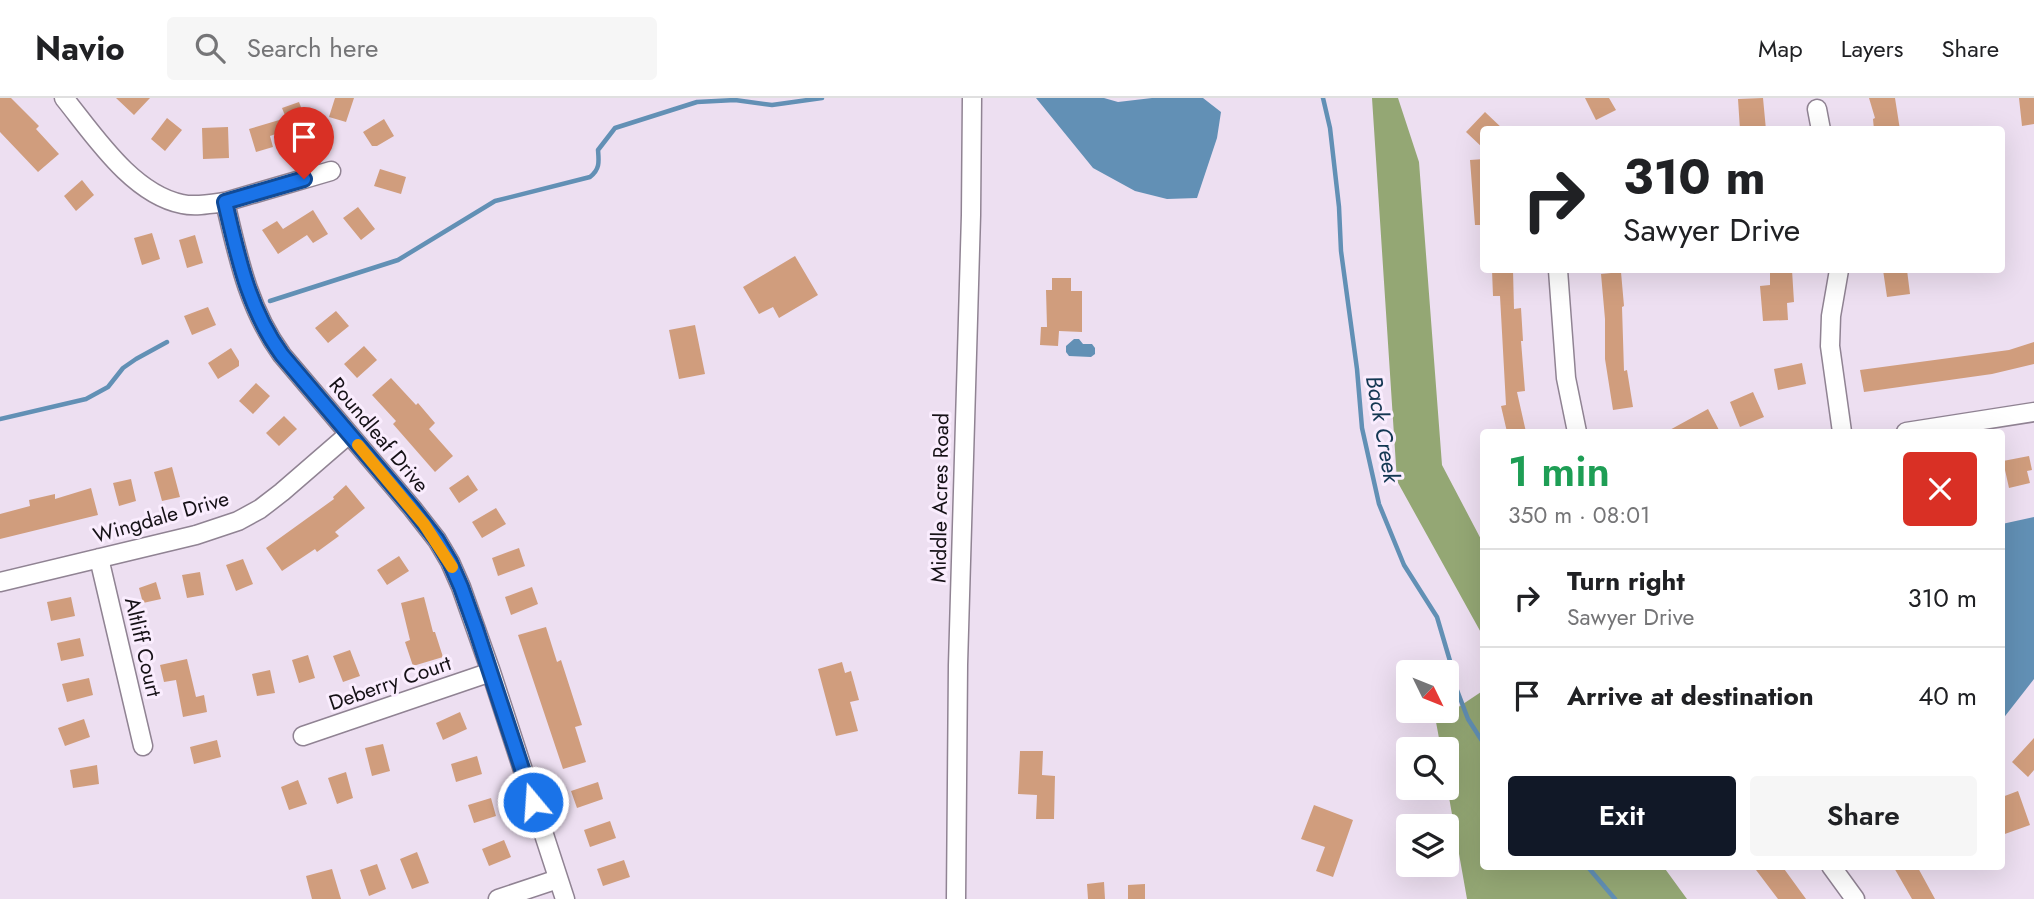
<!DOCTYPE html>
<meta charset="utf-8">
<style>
body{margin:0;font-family:Jost,sans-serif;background:#f6f6f6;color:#202124;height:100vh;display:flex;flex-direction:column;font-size:26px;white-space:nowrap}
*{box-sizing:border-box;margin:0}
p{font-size:23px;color:#757577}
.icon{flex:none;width:38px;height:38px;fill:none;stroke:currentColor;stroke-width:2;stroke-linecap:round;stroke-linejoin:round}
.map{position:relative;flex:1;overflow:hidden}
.drawer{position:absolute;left:1480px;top:331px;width:525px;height:441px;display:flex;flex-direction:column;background:#fff;border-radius:7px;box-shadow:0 7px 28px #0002}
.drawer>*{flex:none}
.banner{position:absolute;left:1480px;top:28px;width:525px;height:147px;border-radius:7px;box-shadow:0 7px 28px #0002;background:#fff;color:#202124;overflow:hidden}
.needle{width:46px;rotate:133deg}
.fabs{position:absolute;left:1396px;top:562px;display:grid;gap:14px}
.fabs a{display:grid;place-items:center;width:63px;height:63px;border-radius:7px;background:#fff;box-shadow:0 7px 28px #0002;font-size:35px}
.pin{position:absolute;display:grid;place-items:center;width:60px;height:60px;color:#fff;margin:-72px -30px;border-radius:50% 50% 50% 0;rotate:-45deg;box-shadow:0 0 7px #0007}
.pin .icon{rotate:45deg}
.me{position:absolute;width:77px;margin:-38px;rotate:342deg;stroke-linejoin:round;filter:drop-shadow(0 0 5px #0008)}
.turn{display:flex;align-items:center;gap:24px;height:147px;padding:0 28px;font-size:32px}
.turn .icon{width:91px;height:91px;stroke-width:2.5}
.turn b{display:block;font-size:49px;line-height:60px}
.round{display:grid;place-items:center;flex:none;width:74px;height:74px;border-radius:7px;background:#f6f6f6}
.headline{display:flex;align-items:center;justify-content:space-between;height:119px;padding:0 28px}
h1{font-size:42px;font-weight:600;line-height:52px;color:#1e9e55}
.cta{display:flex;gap:14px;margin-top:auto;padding:14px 28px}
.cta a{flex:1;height:80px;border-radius:7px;background:#111827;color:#fff;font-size:28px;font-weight:600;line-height:80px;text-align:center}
.cta a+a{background:#f6f6f6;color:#202124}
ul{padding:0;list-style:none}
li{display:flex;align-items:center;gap:21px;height:98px;padding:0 28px;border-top:2px solid #e0e0e0}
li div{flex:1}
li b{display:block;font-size:26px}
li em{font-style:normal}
header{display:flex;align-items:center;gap:42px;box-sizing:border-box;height:98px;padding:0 35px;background:#fff;border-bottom:2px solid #e0e0e0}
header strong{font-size:33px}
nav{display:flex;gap:38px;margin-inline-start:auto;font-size:24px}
.search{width:490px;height:63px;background:#f6f6f6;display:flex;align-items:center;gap:18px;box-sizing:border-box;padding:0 24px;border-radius:7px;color:#757577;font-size:26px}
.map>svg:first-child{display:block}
</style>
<header>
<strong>Navio</strong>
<div class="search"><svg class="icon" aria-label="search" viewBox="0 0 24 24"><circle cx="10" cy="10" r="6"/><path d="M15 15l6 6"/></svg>Search here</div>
<nav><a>Map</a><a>Layers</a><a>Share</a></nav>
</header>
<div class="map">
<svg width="2034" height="801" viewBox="0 0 2034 801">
<rect width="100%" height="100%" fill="#eddff1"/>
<!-- forest -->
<path fill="#94a774" d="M1372,0h26l21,64 23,303 42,80v93l-87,-157z
M1484,592v176h179l24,33h-220l-20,-113v-37h-6l-5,-27z"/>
<!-- water -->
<path fill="#6290b5" d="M1036,0h68l14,4 34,-4h51l18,14 -4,26 -20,60 -30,1 -32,-8 -42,-23z
M1074,241h5l4,5h9l3,4v6l-4,3 -22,-1 -3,-4v-6z
M2034,419v162l-32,41v-196z"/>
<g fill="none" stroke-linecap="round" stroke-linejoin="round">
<!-- stream -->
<path stroke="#6290b5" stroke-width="4.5" d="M1323,0l7,30 9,79 2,44 16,118 5,59 17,76 25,61 33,52 13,44 5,24 13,34 16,25
M270,203l128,-41 97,-59 95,-24c10,-8 9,-15 8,-27l17,-22 82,-26 38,-2 37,5 50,-7
M0,321l86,-20 22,-12 15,-19 13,-9 31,-17
M1587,768l28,33"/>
</g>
<!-- building -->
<path fill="#d09d7d" d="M0,0h11l28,28 -3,3 23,25 -21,18 -38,-40z
M116,0h34l-16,17z
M335,0h19l-8,24 -17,-5z
M1585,0h24l7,12 -20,10z
M1763,0l3,32h-26l-2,-31z
M1869,0h26l5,32h-26l-1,-11 2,-1z
M2019,0h15v26l-12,2z
M299,4l8,21 -37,13 3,11 -17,5 -7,-23 37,-11 -4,-10z
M1485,14l19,18h-20v19l-18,-17z
M167,20l15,12 -17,21 -14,-12z
M384,21l10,17 -17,10h-5l-9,-14z
M228,29l1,31 -26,1 -1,-31z
M1484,61v66h-9l-5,-65z
M380,71l26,8 -5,17 -27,-8z
M82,82l12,15 -18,16 -12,-15z
M358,109l17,22 -14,11 -18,-22z
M313,112l15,24 -15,9 -6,-8 -29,19 -16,-24 15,-9 6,8z
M152,135l8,26 -18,6 -8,-27z
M195,137l8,28 -16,5 -8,-28z
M795,158l23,39 -39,23 -6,-11 -14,7 -16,-27z
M1492,172h21l1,39 7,-1 2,33h-2l4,50 -8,1 9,40h-19l-6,-26 5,-1 -6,-109h-7z
M1770,172h22l2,32 -7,1 1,17 -25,1 -3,-35 10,-1z
M1883,172h24l3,24 -23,3z
M1621,174l3,34 -2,1 2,64 3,-1 6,37 -20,3 -8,-51v-40l-4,-45z
M1052,180h19v13h11v41l-23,-1 -1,15 -18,-1 1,-18h6l-1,-37h6z
M208,209l8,18 -24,10 -8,-19z
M336,213l13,15 -21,17 -13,-15z
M695,227l10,49 -26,5 -10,-49z
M2034,244v22l-42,10 -128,18 -4,-22 149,-20z
M364,248l13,14 -20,18 -13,-14z
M231,250l8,13v5l-21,13 -10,-16z
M1802,265l4,21 -28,6 -4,-21z
M391,280l25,27 2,-2 17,20 -6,6 24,27 -18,16 -42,-48 3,-3 -24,-26z
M256,285l14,13 -17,18 -14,-13z
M1753,294l11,25 -24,10 -10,-25z
M1708,311l12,23h-54z
M284,318l13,13 -18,17 -13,-13z
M2029,358l3,14 -5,1 3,12 -21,5 -6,-27z
M172,369l8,30 -18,4 -8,-29z
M468,377l10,15 -19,13 -10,-15z
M131,381l5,22 -17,5 -6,-23z
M346,387l19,23 -30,24 4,4 -22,16 -2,-3 -33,22 -16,-23 68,-49 -1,-2z
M91,390l7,27 -98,24v-25l30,-8 -1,-6 26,-6v5z
M496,410l10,16 -24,14 -10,-16z
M519,450l6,18 -27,10 -6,-18z
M399,458l10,15 -22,14 -10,-15z
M243,461l10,25 -17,7 -10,-26z
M200,474l4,23 -17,3 -5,-23z
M156,484l5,17 -18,4 -4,-15z
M532,489l6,17 -27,11 -6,-18z
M71,499l4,19 -24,5 -4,-19z
M424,499l9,35h2l8,25 -30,9 -8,-24 5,-2 -9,-37z
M546,529l11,35 4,-2 21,65 -7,2 11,35 -23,7 -45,-134z
M80,540l4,18 -23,5 -4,-18z
M350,552l10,26 -17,6 -10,-26z
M308,557l7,23 -16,5 -7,-23z
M187,561l9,38 8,-2 3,17 -24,5 -7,-37 -12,2 -4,-17z
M842,564l3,11 6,-2 8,29 -9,2 8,29 -22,5 -18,-67z
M270,572l5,23 -18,3 -5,-22z
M89,580l4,17 -26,7 -5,-18z
M460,614l7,17 -24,11 -7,-17z
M84,621l6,18 -25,9 -7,-18z
M2034,640v32l-6,7 -16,-15z
M217,642l4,17 -27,7 -4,-17z
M383,646l7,27 -18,5 -7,-28z
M1020,653h23l-1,24 13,1 -1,43h-18l1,-24 -19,-1z
M477,658l5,18 -26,8 -5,-18z
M97,667l2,19 -26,4 -3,-18z
M346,674l7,26 -16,6 -9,-26z
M298,682l9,24 -18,6 -8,-23z
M598,684l5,17 -26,9 -6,-17z
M2018,693l12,34 -28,10v-38z
M491,700l5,18 -22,7 -6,-18z
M1314,707l39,15 -20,57 -17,-6 9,-24 -24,-8z
M610,723l6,17 -26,9 -6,-17z
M504,742l7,17 -22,9 -7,-17z
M417,754l12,31 -17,6 -12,-30z
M624,762l6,17 -27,9 -6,-17z
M377,766l9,25 -17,7 -9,-26z
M1753,768h29l24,33h-28z
M1893,768h24l18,33h-23z
M332,771l9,30h-29l-6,-23z
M1104,784l1,17h-17l-1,-15z
M1145,786v15h-17v-14z"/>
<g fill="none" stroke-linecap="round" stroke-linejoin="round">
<!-- street casing -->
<g stroke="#908393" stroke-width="21">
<path id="street" d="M64,0c30,37 68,96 118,106 13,3 29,0 43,-2l106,-31
M1817,11l4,21
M225,104c13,55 23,106 57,153l130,153 25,32 13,22 11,25 30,85 74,227
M1558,172l8,108 11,54
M1839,172l-8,46 -1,30 12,86
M1906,334l128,-20
M99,460l44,188
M0,484l196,-47 42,-14 22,-12 22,-17 67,-58
M303,638l188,-64
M1831,768l24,33
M498,801l60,-20
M956,801l2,-234 13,-450 1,-117"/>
</g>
<!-- street -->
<use href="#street" stroke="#fff" stroke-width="18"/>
</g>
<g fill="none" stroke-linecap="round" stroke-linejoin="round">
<!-- route casing -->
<g stroke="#114b97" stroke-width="18">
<path id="route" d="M304,81l-79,23c13,55 23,106 57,153l130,153 25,32 13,22 11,25 15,42 57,173"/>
</g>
<!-- route -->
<use href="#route" stroke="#1a73e8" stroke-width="12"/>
<!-- slow -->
<path stroke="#f59e0b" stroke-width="12" d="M358,347l66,79 28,43"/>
</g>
<g text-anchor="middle" stroke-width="6" stroke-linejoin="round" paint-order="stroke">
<!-- street labels -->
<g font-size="21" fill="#151116" stroke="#faedfe">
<text transform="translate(379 337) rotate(50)" y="7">Roundleaf Drive</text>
<text transform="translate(940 400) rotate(-89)" y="7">Middle Acres Road</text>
<text transform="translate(161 419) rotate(-16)" y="7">Wingdale Drive</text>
<text transform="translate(143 549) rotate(77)" y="7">Altliff Court</text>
<text transform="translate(390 585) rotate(-19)" y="7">Deberry Court</text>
</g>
<!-- water labels -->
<g font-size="23" font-style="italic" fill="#133752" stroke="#faedfe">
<text transform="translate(1383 331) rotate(80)" y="8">Back Creek</text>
</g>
</g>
</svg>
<div class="fabs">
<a><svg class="needle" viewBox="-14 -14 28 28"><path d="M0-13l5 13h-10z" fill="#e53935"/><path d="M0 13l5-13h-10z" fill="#757577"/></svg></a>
<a><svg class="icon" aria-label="search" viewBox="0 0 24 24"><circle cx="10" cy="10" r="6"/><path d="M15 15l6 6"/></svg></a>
<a><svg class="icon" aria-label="layers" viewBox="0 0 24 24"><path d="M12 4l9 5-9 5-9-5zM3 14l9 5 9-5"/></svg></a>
</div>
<div class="pin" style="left:304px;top:81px;background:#d93025"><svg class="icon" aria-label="arrive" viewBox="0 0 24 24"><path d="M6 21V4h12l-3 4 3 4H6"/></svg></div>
<svg class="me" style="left:533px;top:704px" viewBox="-20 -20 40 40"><circle r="17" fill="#1a73e8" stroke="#fff" stroke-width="3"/><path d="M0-11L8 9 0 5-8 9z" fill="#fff"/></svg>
<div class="banner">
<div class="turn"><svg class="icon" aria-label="right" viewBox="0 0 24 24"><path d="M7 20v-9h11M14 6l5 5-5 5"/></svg><div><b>310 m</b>Sawyer Drive</div></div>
</div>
<section class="drawer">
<div class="headline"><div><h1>1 min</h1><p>350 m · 08:01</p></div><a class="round" style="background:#d93025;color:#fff"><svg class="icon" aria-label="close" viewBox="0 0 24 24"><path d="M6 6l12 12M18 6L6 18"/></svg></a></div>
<ul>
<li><svg class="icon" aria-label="right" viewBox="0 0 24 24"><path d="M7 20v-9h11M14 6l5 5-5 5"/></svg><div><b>Turn right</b><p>Sawyer Drive</p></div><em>310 m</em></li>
<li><svg class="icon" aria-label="arrive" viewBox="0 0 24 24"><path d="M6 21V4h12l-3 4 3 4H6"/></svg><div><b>Arrive at destination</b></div><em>40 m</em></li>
</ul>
<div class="cta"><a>Exit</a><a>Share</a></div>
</section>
</div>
